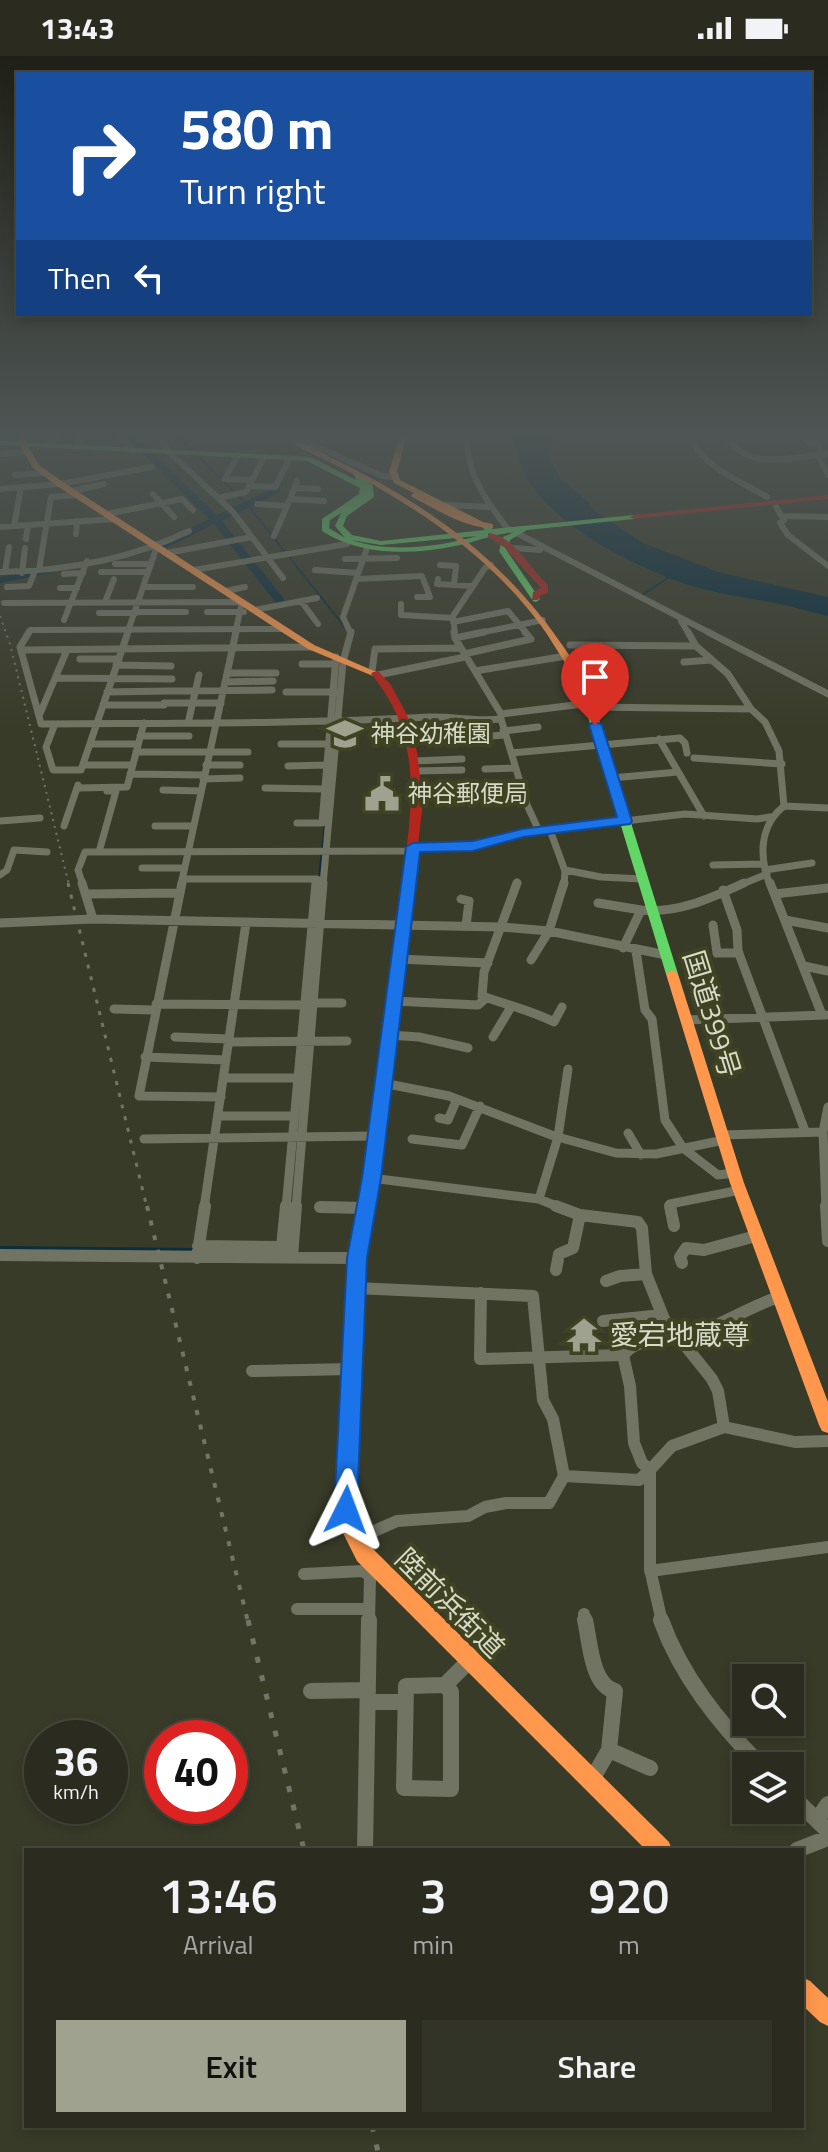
<!DOCTYPE html>
<meta charset="utf-8">
<style>
body{margin:0;font-family:"Titillium Web","Noto Sans JP",sans-serif;background:#333428;color:#f1f3f6;height:100vh;display:flex;flex-direction:column;font-size:30px;white-space:nowrap}
*{box-sizing:border-box;margin:0}
p{font-size:26px;color:#a6a7a4}
.icon{flex:none;width:44px;height:44px;fill:none;stroke:currentColor;stroke-width:2;stroke-linecap:round;stroke-linejoin:round}
.map{position:relative;flex:1;overflow:hidden}
.sheet{position:absolute;left:24px;top:1792px;width:780px;height:280px;display:flex;flex-direction:column;background:#2b2c1f;border-radius:0px;box-shadow:0 4px 12px #0003,0 0 0 2px #47483d}
.sheet>*{flex:none}
.banner{position:absolute;left:16px;top:16px;width:796px;height:244px;border-radius:0px;box-shadow:0 4px 12px #0003,0 0 0 2px #47483d;background:#1a4fa0;color:#fff;overflow:hidden}
.buttons{position:absolute;left:732px;top:1608px;display:grid;gap:16px}
.buttons a{display:grid;place-items:center;width:72px;height:72px;border-radius:0px;background:#2b2c1f;box-shadow:0 4px 12px #0003,0 0 0 2px #47483d;font-size:40px}
.speed{position:absolute;left:24px;top:1664px;display:flex;gap:16px;font-size:40px;font-weight:700;text-align:center}
.speed>*{display:grid;place-content:center;width:104px;height:104px;border-radius:50%;background:#2b2c1f;box-shadow:0 4px 12px #0003,0 0 0 2px #47483d;line-height:1}
.speed small{font-size:20px;font-weight:400}
.speed .limit{border:12px solid #d22;background:#fff;color:#111}
.pin{position:absolute;display:grid;place-items:center;width:68px;height:68px;color:#fff;margin:-82px -34px;border-radius:50% 50% 50% 0;rotate:-45deg;box-shadow:0 0 8px #0007}
.pin .icon{rotate:45deg}
.me{position:absolute;width:88px;margin:-44px;rotate:3deg;stroke-linejoin:round;filter:drop-shadow(0 0 6px #0008)}
.turn{display:flex;align-items:center;gap:28px;height:168px;padding:0 32px;font-size:36px}
.turn .icon{width:104px;height:104px;stroke-width:2.5}
.turn b{display:block;font-size:56px;line-height:68px}
.then{display:flex;align-items:center;height:76px;padding:0 32px;background:#0003;gap:16px;font-size:30px}
.eta{display:flex;justify-content:space-evenly;align-items:center;height:136px;text-align:center}
.eta b{font-size:48px;font-weight:600;line-height:56px}
.action{display:flex;gap:16px;margin-top:auto;padding:16px 32px}
.action a{flex:1;height:92px;border-radius:0px;background:#a0a290;color:#111;font-size:32px;font-weight:600;line-height:92px;text-align:center}
.action a+a{background:#333428;color:#f1f3f6}
.status{display:flex;justify-content:space-between;align-items:center;height:56px;padding:0 40px;background:#2b2c1f;direction:ltr}
.status svg{height:22px;fill:currentColor}
.map>svg:first-child{display:block}
</style>
<div class="status"><b>13:43</b><svg viewBox="0 0 49 12"><path d="M0 12V9h3v3zM5 12V6h3v6zM10 12V3h3v9zM15 12V0h3v12zM26 1h20v11H26zM47 4h2v5h-2z"/></svg></div>
<div class="map">
<svg width="828" height="2096" viewBox="0 0 828 2096">
<rect width="100%" height="100%" fill="#393b29"/>
<!-- water -->
<path fill="#0b2e3e" d="M514,381h40l-5,20 11,21 28,24 5,8 50,33 75,29 110,25v19c-16,-3 -32,-9 -48,-12 -36,-7 -73,-11 -108,-25 -58,-23 -152,-69 -158,-142z"/>
<g fill="none" stroke-linecap="round" stroke-linejoin="round">
<!-- stream-far1 -->
<path stroke="#0b2e3e" stroke-width="2" d="M178,381l68,66 98,123
M642,539l30,-20
M319,821l6,-52"/>
<!-- stream -->
<path stroke="#0b2e3e" stroke-width="4" d="M0,1192l194,2"/>
<!-- river -->
<path fill="#0b2e3e" fill-rule="evenodd" d="M126,381h10l81,78 57,-27h6v4l-58,29 62,78v4h-8l-62,-79 -46,23h-8v-4l49,-24z
M52,511l4,1v4l-56,11v-6z"/>
<!-- street-far4 -->
<path stroke="#727463" stroke-width="6" d="M121,381l11,13
M159,381l10,15 64,60 50,66
M467,381c-1,35 19,64 40,91l205,106
M690,381c15,32 49,43 77,60
M727,381c20,33 58,21 91,18
M803,381l6,6h9l3,11
M139,384l14,-3
M294,385l17,3 71,32 12,1
M43,389l14,-8
M74,391l8,-10
M0,398l26,-2
M828,398l-10,1 10,20
M238,399l-13,24 27,1
M15,419l30,-2
M297,425l-7,18 34,2
M249,430l26,1 15,-29
M295,432l23,1
M0,433l60,-5 92,-17
M71,435l33,-7
M153,438l21,23
M218,442l28,-6 18,-35
M257,448l30,2
M447,449l44,2
M776,451l8,13 -4,3 8,12 40,31
M107,458l75,-15 11,11
M783,460l45,1
M14,470l7,-39
M0,471l114,-8
M76,478l1,-13
M274,480l16,-37
M26,483l2,-14
M514,492l26,2
M167,497l85,-16
M345,503l52,-1
M115,508h36
M440,509l16,1 -2,19
M39,514l12,-73 26,-2
M194,514l153,-26
M315,514l43,3
M0,516c64,-1 131,-13 189,-41
M5,516l4,-25
M101,516h47
M22,517l3,-25
M64,518l19,-1
M356,523l66,-3 8,21h-13
M438,523l-1,5 35,2
M7,531l22,-1 6,-15
M144,531h49
M60,532h17
M226,535l19,-4
M301,545l17,23
M105,546l9,-23
M4,547l238,-1 -7,32
M401,548v11l52,3
M254,554l63,-12
M136,556h50
M207,556h37
M99,557h37
M64,564l23,-59
M681,565l8,13
M453,566l55,-11 19,23
M28,578l2,-4 253,-1
M127,578l30,-88
M351,578l-8,-17 24,-69
M455,578l-2,-18 32,-48 6,-3
M474,578l69,-14"/>
<!-- street-far3 -->
<path stroke="#727463" stroke-width="7" d="M29,576l-9,15 19,69
M454,576l1,6 46,76
M688,576l8,14 32,28 23,35 14,13 14,29 5,55
M708,576l120,62
M455,582l29,-6
M570,589l126,1
M22,594l289,-3
M67,594l-28,66 2,8c129,-1 258,0 387,-7 25,-1 48,5 73,2v-5l90,-11
M464,598l67,-15 -6,-7
M80,603h39
M684,606l27,-2
M302,608h33
M116,609l55,1
M372,615l3,-22 85,-1
M475,615l91,-15
M227,617h49
M378,619l87,-18
M57,622l115,1
M225,626l48,-1
M168,635l104,-1
M107,636l61,-1
M286,636h54
M164,647h57
M103,649h61
M590,651l161,2
M189,663l10,-44
M501,663l26,86 12,26
M55,668l-9,23 7,23h28l47,-138
M503,675l35,-4
M140,680h49
M477,681l28,-2
M659,683l45,77
M90,688h48
M281,688h47
M136,696h112
M511,697l169,-15 5,5 2,10
M694,702l88,6
M414,705l48,-2
M83,709h49
M206,709h34
M288,710l38,-1
M485,713l31,-1
M416,715l46,-1
M130,718l74,1
M612,722l66,-6
M203,723l37,-1
M79,732l48,-1 17,-64
M265,732l59,1
M163,734l38,1
M0,765l40,-3
M297,767h25l14,-166
M64,770l14,-41
M155,770h38
M550,774l15,41 -1,14
M413,791l60,-1 49,-13 163,-19 72,5 13,-2
M99,796l17,-61h-9
M713,809l49,-1
M142,812h42
M565,814l36,7 41,2
M765,814l47,-7
M0,819l7,-5 7,-20 33,2
M182,823h135
M83,829l-5,-15 7,-18 327,-1
M181,829l55,-253
M316,829v-4
M323,829l20,-223 8,-30
M516,829l1,-3
M740,829l27,-11
M770,829c-11,-28 -11,-59 14,-79l44,2"/>
<!-- street-far2 -->
<path stroke="#727463" stroke-width="9" d="M82,827l11,36
M182,827l-43,213 82,1
M517,827l-33,89 -2,24c25,9 48,14 72,26l8,-15
M770,827l52,132
M723,834l14,40 1,21 67,180
M86,838l93,-1
M775,838l53,-6
M461,843l8,2 -3,25
M598,847l43,7
M785,864l43,8
M0,867l93,-4 408,8 48,4 117,24
M713,869l4,28h22
M623,892l18,-38c37,4 70,-12 103,-27
M636,895l9,59 7,9 13,101 18,28 35,27 16,-2
M398,903l90,4
M531,904l18,-29 15,-48
M804,910l24,5
M393,945l85,4 7,-6
M313,947h29
M156,948l148,1
M114,953l41,1
M686,964l140,-5
M389,979l30,2 49,11
M175,981l54,2
M493,981l18,-30
M229,986l118,-1
M145,1001l81,3
M224,1022h73
M383,1027l66,13 105,40 62,17 40,1 68,-14
M218,1060h76
M439,1062l9,2 9,-21
M628,1077l13,22
M722,1079l101,-3
M144,1083l232,-3
M412,1083l50,6 18,-39
M371,1122l168,21 22,9
M539,1143l19,-62 10,-68
M320,1151l33,1
M204,1152l42,-285
M286,1152l30,-325
M296,1152l27,-325
M670,1152v-4l70,-14
M826,1152l-3,-76 5,-25"/>
<!-- street-far1 -->
<path stroke="#727463" stroke-width="12" d="M556,1150l24,9 58,7 4,6 4,46 18,45 48,60 6,12 6,36
M670,1150l4,20
M826,1150l2,35
M320,1151l46,1
M198,1190l84,1
M0,1199l357,3
M281,1201l5,-51
M292,1201l4,-51
M197,1202l8,-52
M682,1207l-2,-6 6,-9 18,2 52,-14
M556,1214l3,-16 14,-6 7,-33
M606,1225l14,-5 26,-2
M355,1232l178,8 10,104 10,19 11,57
M481,1237l-1,66 143,-4
M779,1241c-34,11 -64,33 -98,41 -23,5 -41,-2 -58,17l7,31 4,57 8,20 8,7 22,-24 52,-19 71,15 33,-1
M603,1265l59,-6
M252,1315l100,-2
M650,1414v99l12,53
M354,1484l43,-19 71,-5 17,-9 21,-4h43l15,-27 75,4 11,-10
M650,1515l178,-24
M304,1518l59,-3 7,5
M297,1553h72
M584,1558l2,8
M369,1566l1,-46 7,-9"/>
<!-- street -->
<path stroke="#727463" stroke-width="16" d="M585,1564c5,21 6,65 30,71l-6,59 -18,31
M661,1564c20,56 59,104 100,146
M445,1629l6,7v97l-47,-1 2,-102z
M445,1629l25,-25
M311,1635l57,-1
M368,1646h37
M609,1694l41,18
M790,1738l38,37
M817,1764l11,-16
M365,1794l4,-230
M797,1794l31,-12"/>
<!-- fast -->
<path fill="#63d668" fill-rule="evenodd" d="M0,385l311,16 45,23 -2,-5h6l13,11 1,11 -27,19 -4,10 9,9 29,6 104,-11 -4,-4 4,-2 8,5 141,-14 4,2 -4,2 -107,11 -17,10 -3,11 33,48 -4,3 -3,-1 -34,-50 4,-14 12,-5c-21,2 -39,10 -60,14 -45,9 -94,10 -133,-15v-12l37,-25 1,-6 -53,-27 -307,-16zM341,457l-6,13 10,12 -16,-10 1,-8zM477,480c-39,11 -87,17 -126,4l30,5z
M573,616l8,2 14,33 83,267 -2,3 -4,1 -6,-4 -81,-267 -14,-33z
M388,978l7,5 -17,139 -13,80 -5,128 -2,6 -6,2 -6,-2 -2,-6 5,-128 15,-80 17,-139z"/>
<!-- slow -->
<path fill="#ff974d" fill-rule="evenodd" d="M21,381h7l-2,6 13,22 24,17 251,163 67,29 -8,2 -65,-27 -251,-163 -24,-18 -15,-25z
M400,381h7l-10,34 3,9 83,42 10,2v4c-27,1 -57,-19 -81,-31l-1,-2 3,-2 -20,-10 -5,-12z
M298,385c15,6 29,15 44,22 102,50 180,113 239,211l-2,2h-6c-12,-19 -23,-39 -37,-57 -41,-53 -95,-95 -154,-129 -28,-17 -58,-30 -87,-45z
M672,914l6,4 66,209 84,219v31l-6,-2 -3,-6 -89,-242 -64,-209z
M352,1322l6,2 2,6 -4,135 15,26 298,295 3,8h-26l-289,-289 -19,-38 6,-137 2,-6z
M802,1921l8,4 18,17v28l-8,-4 -18,-17z"/>
<!-- jam -->
<path fill="#b3261e" fill-rule="evenodd" d="M828,439v4l-194,20 -4,-2 4,-2z
M488,477c26,2 42,36 60,52v8l-8,3 -2,4h-6l1,-8 8,-4 -37,-41 -16,-10z
M373,616h6l12,13 16,30 10,37 6,50 -28,237 -7,5 -7,-5c7,-47 13,-94 19,-141 10,-79 28,-157 -29,-224z"/>
<!-- rail-far3 -->
<path stroke="#747567" stroke-width="2" stroke-dasharray="2 5" stroke-linecap="butt" d="M0,560l10,28 59,241"/>
<!-- rail-far2 -->
<path stroke="#747567" stroke-width="3" stroke-dasharray="4 8" stroke-linecap="butt" d="M68,827l79,325"/>
<!-- rail-far1 -->
<path stroke="#747567" stroke-width="4" stroke-dasharray="5 10" stroke-linecap="butt" d="M147,1150l101,416"/>
<!-- rail -->
<path stroke="#747567" stroke-width="5" stroke-dasharray="6 13" stroke-linecap="butt" d="M248,1564l56,230
M372,2070l6,26"/>
</g>
<!-- sky -->
<linearGradient id="sky" x2="0" y2="1"><stop stop-color="#1f2017"/><stop offset="0.56" stop-color="#4e5554"/><stop offset="1" stop-color="#4e5554" stop-opacity="0"/></linearGradient>
<rect width="828" height="675" fill="url(#sky)"/>
<!-- route -->
<path fill="#1a73e8" stroke="#114b97" stroke-width="2" d="M595,665l7,4 30,96 -2,3 -107,13 -50,14 -53,1 -39,326 -14,80 -10,252 -3,8 -8,3 -9,-3 -3,-8 13,-252 15,-80 44,-331 7,-4 60,-2 49,-12 95,-12 -28,-92z"/>
<!-- icons -->
<defs>
<g id="school-bare" transform="scale(2.76)"><path d="M0-5L7-2L0 1L-7-2ZM-4 1L0 2.5L4 1V4Q0 6-4 4Z" fill="#a0a290" stroke="#3f4321" stroke-width="2.5" paint-order="stroke"/></g>
<g id="civic-bare" transform="scale(2.76)"><path d="M-.6-6.5H3V-4.5H.6V-3L4-1V1h2V6H-6V1h2V-1L-.6-3ZM-1.2 2.5V6h2.4V2.5Z" fill="#a0a290" stroke="#3f4321" stroke-width="2.5" paint-order="stroke"/></g>
<g id="temple-bare" transform="scale(2.76)"><path d="M0-6L5-2H3V0L6.5 2.5H4V6H1.5V3h-3V6H-4V2.5H-6.5L-3 0V-2H-5Z" fill="#a0a290" stroke="#3f4321" stroke-width="2.5" paint-order="stroke"/></g>
</defs>
<g fill-rule="evenodd">
<use href="#school-bare" x="345" y="678"/>
<use href="#civic-bare" x="382" y="738"/>
<use href="#temple-bare" x="584" y="1279"/>
</g>
<g text-anchor="middle" stroke-width="8" stroke-linejoin="round" paint-order="stroke">
<!-- far-poi labels -->
<g font-size="24" fill="#d7dac7" stroke="#3f4321" text-anchor="start">
<text x="371" y="686">神谷幼稚園</text>
<text x="408" y="746">神谷郵便局</text>
</g>
<!-- street labels -->
<g font-size="28" fill="#d7dac7" stroke="#3f4321">
<text transform="translate(712 958) rotate(73)" y="10">国道399号</text>
<text transform="translate(450 1547) rotate(45)" y="10">陸前浜街道</text>
</g>
<!-- poi labels -->
<g font-size="28" fill="#d7dac7" stroke="#3f4321" text-anchor="start">
<text x="610" y="1289">愛宕地蔵尊</text>
</g>
</g>
</svg>
<div class="buttons">
<a><svg class="icon" aria-label="search" viewBox="0 0 24 24"><circle cx="10" cy="10" r="6"/><path d="M15 15l6 6"/></svg></a>
<a><svg class="icon" aria-label="layers" viewBox="0 0 24 24"><path d="M12 4l9 5-9 5-9-5zM3 14l9 5 9-5"/></svg></a>
</div>
<div class="speed"><div>36<small>km/h</small></div><div class="limit">40</div></div>
<div class="pin" style="left:595px;top:669px;background:#d93025"><svg class="icon" aria-label="arrive" viewBox="0 0 24 24"><path d="M6 21V4h12l-3 4 3 4H6"/></svg></div>
<svg class="me" style="left:346px;top:1454px" viewBox="-20 -20 40 40"><path d="M0-17L14 15 0 8-14 15z" fill="#1a73e8" stroke="#fff" stroke-width="4"/></svg>
<div class="banner">
<div class="turn"><svg class="icon" aria-label="right" viewBox="0 0 24 24"><path d="M7 20v-9h11M14 6l5 5-5 5"/></svg><div><b>580 m</b>Turn right</div></div>
<div class="then">Then<svg class="icon" aria-label="left" viewBox="0 0 24 24"><path d="M17 20v-9H6M10 6l-5 5 5 5"/></svg></div>
</div>
<section class="sheet">
<div class="eta">
<div><b>13:46</b><p>Arrival</p></div>
<div><b>3</b><p>min</p></div>
<div><b>920</b><p>m</p></div>
</div>
<div class="action"><a>Exit</a><a>Share</a></div>
</section>
</div>
